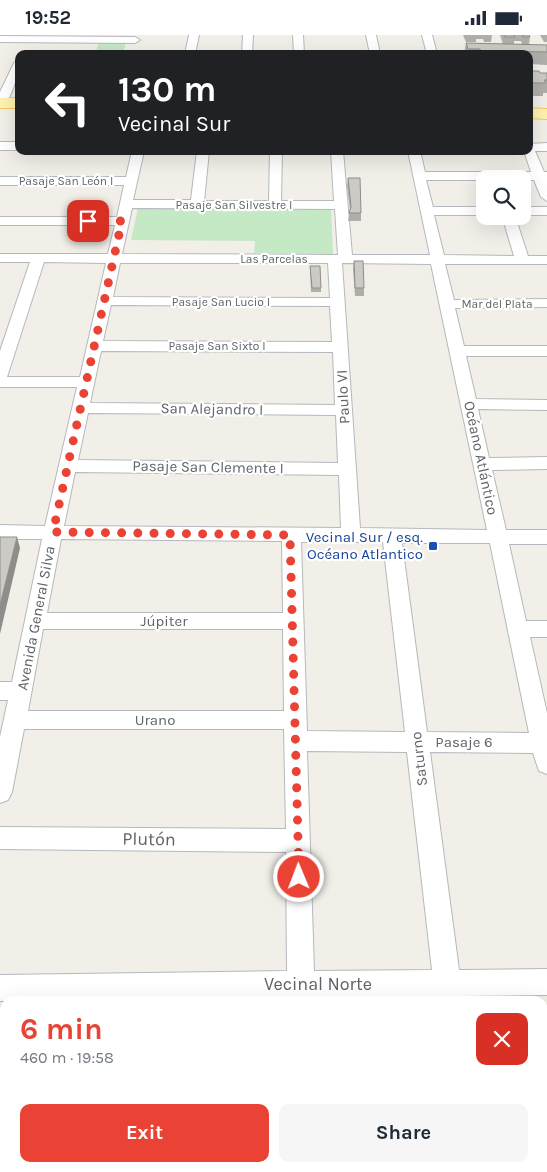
<!DOCTYPE html>
<meta charset="utf-8">
<style>
body{margin:0;font-family:Karla,sans-serif;background:#f6f6f7;color:#1f2937;height:100vh;display:flex;flex-direction:column;font-size:19px;white-space:nowrap}
*{box-sizing:border-box;margin:0}
p{font-size:16px;color:#747a83}
.icon{flex:none;width:28px;height:28px;fill:none;stroke:currentColor;stroke-width:2;stroke-linecap:round;stroke-linejoin:round}
.map{position:relative;flex:1;overflow:hidden}
.sheet{position:absolute;left:0px;top:961px;width:548px;height:176px;display:flex;flex-direction:column;background:#fff;border-radius:15px 15px 0 0;box-shadow:0 5px 20px #0002}
.sheet>*{flex:none}
.hud{position:absolute;left:15px;top:15px;width:518px;height:105px;border-radius:10px;box-shadow:0 5px 20px #0002;background:#202124;color:#fff;overflow:hidden}
.controls{position:absolute;left:476px;top:135px;display:grid;gap:10px}
.controls a{display:grid;place-items:center;width:55px;height:55px;border-radius:10px;background:#fff;box-shadow:0 5px 20px #0002;font-size:25px}
.pin{position:absolute;display:grid;place-items:center;width:42px;height:42px;color:#fff;margin:-21px;border-radius:10px;box-shadow:0 2px 8px #0006}
.me{position:absolute;width:55px;margin:-28px;rotate:359deg;stroke-linejoin:round;filter:drop-shadow(0 0 4px #0008)}
.turn{display:flex;align-items:center;gap:18px;height:105px;padding:0 20px;font-size:22px}
.turn .icon{width:65px;height:65px;stroke-width:2.5}
.turn b{display:block;font-size:35px;line-height:42px}
.round{display:grid;place-items:center;flex:none;width:52px;height:52px;border-radius:10px;background:#f6f6f7}
.head{display:flex;align-items:center;justify-content:space-between;height:85px;padding:0 20px}
h1{font-size:30px;font-weight:700;line-height:38px;color:#ea4335}
.cta{display:flex;gap:10px;margin-top:auto;padding:10px 20px}
.cta a{flex:1;height:58px;border-radius:10px;background:#ea4335;color:#fff;font-size:20px;font-weight:700;line-height:58px;text-align:center}
.cta a+a{background:#f6f6f7;color:#1f2937}
.status{display:flex;justify-content:space-between;align-items:center;height:35px;padding:0 25px;background:#fff;direction:ltr}
.status svg{height:14px;fill:currentColor}
.map>svg:first-child{display:block}
</style>
<div class="status"><b>19:52</b><svg viewBox="0 0 49 12"><path d="M0 12V9h3v3zM5 12V6h3v6zM10 12V3h3v9zM15 12V0h3v12zM26 1h20v11H26zM47 4h2v5h-2z"/></svg></div>
<div class="map">
<svg width="547" height="1137" viewBox="0 0 547 1137">
<rect width="100%" height="100%" fill="#f1efe8"/>
<!-- green -->
<path fill="#c5e8c5" d="M99,7h27l-3,12h-28z
M138,173l193,1 2,45 -79,-1 1,-12 -124,-1z"/>
<g fill="none" stroke-linecap="round" stroke-linejoin="round">
<!-- street casing -->
<g stroke="#b5b8bc" stroke-width="2">
<path id="street" d="M189,0h10l-4,19h-10z
M243,0h10l-1,19h-10z
M293,0h10l1,19h-10z
M366,0h10l4,19h-10z
M422,0h10l5,19h-10z
M0,1l135,1 5,3 -5,3 -135,-1z
M19,25c0,11 -7,43 -19,46v-14l14,-29z
M0,107h19v8h-19z
M547,108v8h-12l9,21h3v29l-6,-4 -7,-17h-108l7,27h52v8h-51l10,40 70,1 -12,-40h13l13,40h19v8h-102l9,36 93,-1v8l-92,1 9,38h83v10h-81l10,43 71,1v10l-69,-1 11,49 58,-1v12l-55,1 14,60h41v14h-38l17,77h21v16h-17l17,76v61l-8,-3 -6,-18 -103,-1 29,218 88,-1v26l-547,6v-26l287,-4 -1,-119 -286,-3v-22l286,2 -2,-100h-260l-12,63 -4,8 -8,3v-66l8,-37h-8v-18h12l30,-143h-42v-14l45,1 32,-139h-77v-36l30,-89h-30v-8h108l7,-29h-115v-8h117l7,-32h-124v-8h126l6,-26h12l-11,49h58l6,-49h12l-5,50h65l1,-50h12l-1,50h53l-3,-50h12l9,104h78l-22,-104h12l5,21h106l-7,-21h5v-7zM132,173l203,1 3,46 -216,-1zM44,227l62,1 -26,114h-73zM120,228h208l2,35 -217,-1zM342,228l89,1 56,266 -127,-2zM111,270l219,1 2,36 -229,-1zM101,316l232,1 2,53 -245,-2zM88,378l248,2 2,48 -260,-3zM75,437l264,3 2,53 -277,-2zM61,504l221,2 1,72h-236zM301,507h82l22,190 -98,-1zM402,508h88l39,190 -102,-1zM43,594h240l1,82h-256zM307,716l100,1 25,218 -118,1z
M522,172h25v8h-25z
M542,1109h5v28h-10l-6,-5h11z
M75,1132h30v5h-30z
M240,1132h30v5h-30z"/>
</g>
<!-- primary casing -->
<g stroke="#f2c960" stroke-width="2">
<path id="primary" d="M0,63h19v10h-19z
M529,73l18,1v10l-18,-1z"/>
</g>
<!-- street -->
<use href="#street" fill="#fff" fill-rule="evenodd"/>
<!-- primary -->
<use href="#primary" fill="#fff2af" fill-rule="evenodd"/>
</g>
<!-- wall -->
<path fill="#afaea9" d="M463,0h29l-1,7h-7l-1,-3h-7v3h-10z
M500,0h29l1,2 -1,7h-7l-1,-3h-7v3h-11z
M540,0h7v7h-3z
M466,8l81,2v20l-18,-1v-10h-65z
M529,36l11,2h7v20h-4v3h-14z
M348,143l13,35v8h-13l2,-11 -3,-24z
M354,226l10,27v8h-9l-2,-27z
M310,231l11,22v4h-10z"/>
<!-- shaded-wall -->
<path fill="#8f8d8a" d="M17,502l3,11 -20,86v-29z"/>
<!-- building -->
<path fill="#cccac5" stroke="#8f8d8a" d="M504,0h10l1,2h-10z
M523,0h6l1,2h-7z
M466,8l81,2v7l-48,-1 1,3h-18l-2,-5h-12z
M529,36h10l1,2h7v7h-3l2,3h-15l-1,-3h-1z
M348,143h12l1,35h-12l2,-6z
M354,226h9l1,27h-9z
M310,231h10l1,22h-9z
M0,502h17l-17,68z"/>
<g fill="none" stroke-linecap="round" stroke-linejoin="round">
<!-- route -->
<path stroke="#ea4335" stroke-width="9" stroke-dasharray="0 16.2" d="M88,186h34l-69,311 237,3 9,342"/>
</g>
<!-- markers -->
<rect fill="#1a4fb4" stroke="#fff" stroke-width="2" x="428" y="506" width="10" height="10" rx="2.5"/>
<g text-anchor="middle" stroke-width="4.5" stroke-linejoin="round" paint-order="stroke">
<!-- far-street labels -->
<g font-size="12" fill="#5f6368" stroke="#fff">
<text x="66" y="150">Pasaje San León I</text>
<text x="234" y="174">Pasaje San Silvestre I</text>
<text x="274" y="228">Las Parcelas</text>
<text x="221" y="271">Pasaje San Lucio I</text>
<text x="497" y="273">Mar del Plata</text>
<text x="217" y="315">Pasaje San Sixto I</text>
</g>
<!-- street labels -->
<g font-size="15" fill="#5f6368" stroke="#fff">
<text transform="translate(343 362) rotate(-93)" y="5">Paulo VI</text>
<text transform="translate(212 374) rotate(1)" y="5">San Alejandro I</text>
<text transform="translate(481 423) rotate(78)" y="5">Océano Atlántico</text>
<text transform="translate(208 432) rotate(1)" y="5">Pasaje San Clemente I</text>
<text transform="translate(36 583) rotate(-79)" y="5">Avenida General Silva</text>
<text x="164" y="591">Júpiter</text>
<text x="155" y="690">Urano</text>
<text x="464" y="712">Pasaje 6</text>
<text transform="translate(419 724) rotate(-97)" y="5">Saturno</text>
</g>
<!-- transit labels -->
<g font-size="15" fill="#164399" stroke="#fff" text-anchor="end">
<text x="423" y="507">Vecinal Sur / esq.<tspan x="423" dy="17">Océano Atlantico</tspan></text>
</g>
<!-- near-street labels -->
<g font-size="18" fill="#5f6368" stroke="#fff">
<text transform="translate(149 804) rotate(1)" y="6">Plutón</text>
<text x="318" y="955">Vecinal Norte</text>
</g>
</g>
</svg>
<div class="controls">
<a><svg class="icon" aria-label="search" viewBox="0 0 24 24"><circle cx="10" cy="10" r="6"/><path d="M15 15l6 6"/></svg></a>
</div>
<div class="pin" style="left:88px;top:186px;background:#d93025"><svg class="icon" aria-label="arrive" viewBox="0 0 24 24"><path d="M6 21V4h12l-3 4 3 4H6"/></svg></div>
<svg class="me" style="left:299px;top:842px" viewBox="-20 -20 40 40"><circle r="17" fill="#ea4335" stroke="#fff" stroke-width="3"/><path d="M0-11L8 9 0 5-8 9z" fill="#fff"/></svg>
<div class="hud">
<div class="turn"><svg class="icon" aria-label="left" viewBox="0 0 24 24"><path d="M17 20v-9H6M10 6l-5 5 5 5"/></svg><div><b>130 m</b>Vecinal Sur</div></div>
</div>
<section class="sheet">
<div class="head"><div><h1>6 min</h1><p>460 m · 19:58</p></div><a class="round" style="background:#d93025;color:#fff"><svg class="icon" aria-label="close" viewBox="0 0 24 24"><path d="M6 6l12 12M18 6L6 18"/></svg></a></div>
<div class="cta"><a>Exit</a><a>Share</a></div>
</section>
</div>
